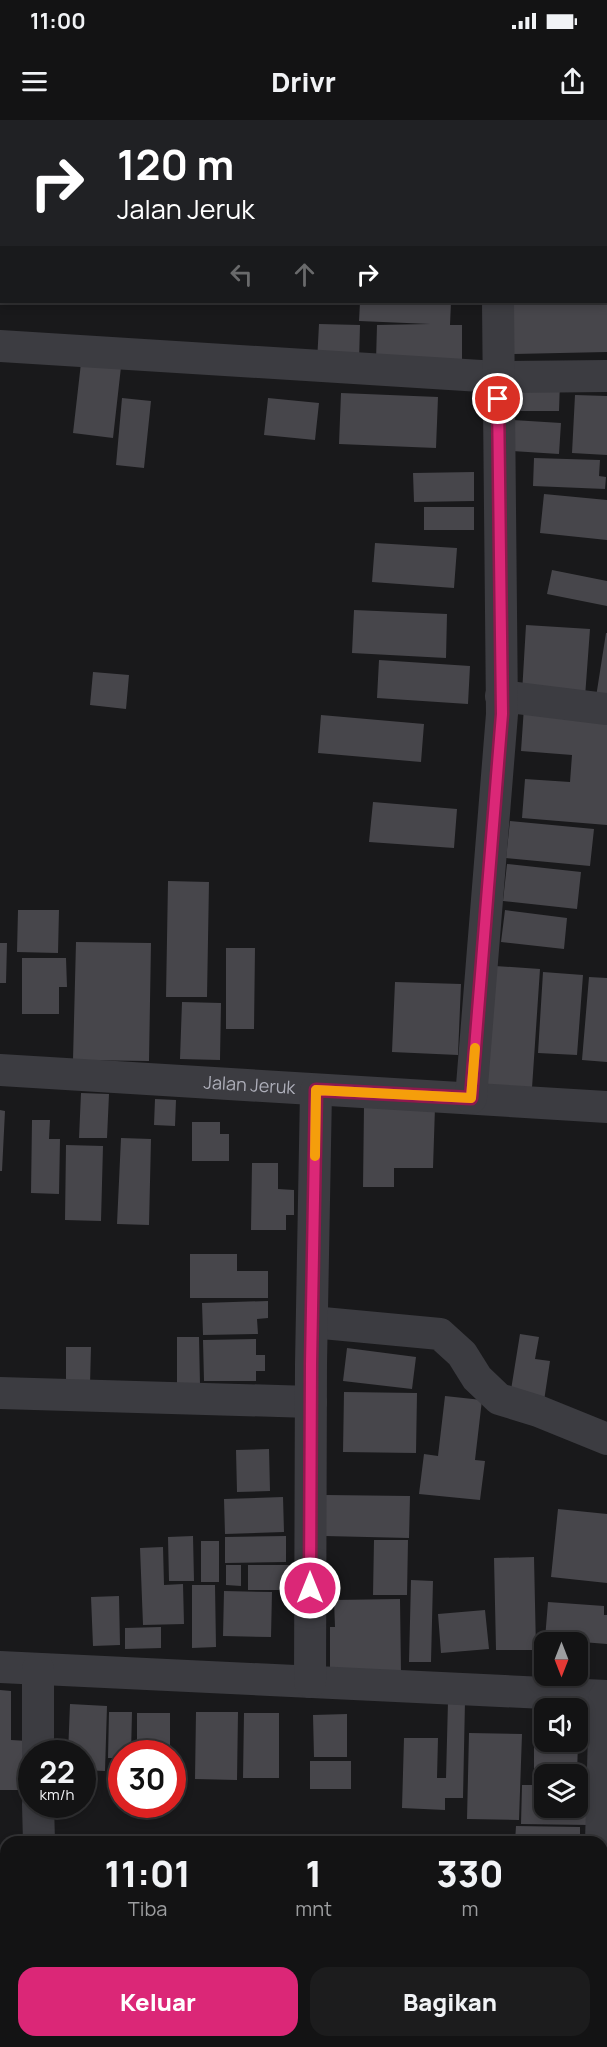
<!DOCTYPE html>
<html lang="id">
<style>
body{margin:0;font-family:Manrope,sans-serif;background:#1c1c1d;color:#f1f3f6;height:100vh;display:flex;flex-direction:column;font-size:22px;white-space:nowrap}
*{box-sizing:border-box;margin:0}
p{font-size:20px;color:#9d9ea0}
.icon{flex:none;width:33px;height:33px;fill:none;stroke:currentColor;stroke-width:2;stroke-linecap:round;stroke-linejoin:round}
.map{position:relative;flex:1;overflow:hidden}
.panel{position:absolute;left:0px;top:1716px;width:608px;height:212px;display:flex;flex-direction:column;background:#131314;border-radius:18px 18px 0 0;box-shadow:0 3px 9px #0003,0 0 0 2px #323234}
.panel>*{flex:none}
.top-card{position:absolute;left:0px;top:0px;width:608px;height:183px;box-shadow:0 3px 9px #0003,0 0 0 2px #323234;background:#202124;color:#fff;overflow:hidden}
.needle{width:39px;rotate:180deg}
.controls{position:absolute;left:534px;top:1512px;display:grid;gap:12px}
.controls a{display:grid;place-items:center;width:54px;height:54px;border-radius:12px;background:#131314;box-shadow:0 3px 9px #0003,0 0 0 2px #323234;font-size:30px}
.speed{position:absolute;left:18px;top:1620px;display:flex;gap:12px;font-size:30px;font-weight:700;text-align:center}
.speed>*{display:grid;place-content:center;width:78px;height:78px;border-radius:50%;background:#131314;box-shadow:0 3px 9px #0003,0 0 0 2px #323234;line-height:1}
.speed small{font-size:15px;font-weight:400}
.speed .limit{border:9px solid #d22;background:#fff;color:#111}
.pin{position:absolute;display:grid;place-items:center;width:51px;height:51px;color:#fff;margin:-26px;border:3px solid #fff;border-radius:50%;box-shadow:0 2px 6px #0007}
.me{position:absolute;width:66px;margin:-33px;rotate:0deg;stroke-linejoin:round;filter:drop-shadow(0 0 4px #0008)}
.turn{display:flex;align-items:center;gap:21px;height:126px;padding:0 18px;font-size:27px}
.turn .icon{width:78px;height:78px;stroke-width:2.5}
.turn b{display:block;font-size:42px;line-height:51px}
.lanes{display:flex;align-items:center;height:57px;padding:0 18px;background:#0003;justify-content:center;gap:30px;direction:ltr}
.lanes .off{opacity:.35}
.eta{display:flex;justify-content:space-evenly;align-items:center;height:102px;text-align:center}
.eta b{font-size:36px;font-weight:800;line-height:42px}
.button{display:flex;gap:12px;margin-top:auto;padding:12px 18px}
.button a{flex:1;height:69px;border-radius:18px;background:#db2777;color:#fff;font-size:24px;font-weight:800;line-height:69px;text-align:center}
.button a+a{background:#1c1c1d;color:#f1f3f6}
.status{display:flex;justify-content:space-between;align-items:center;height:42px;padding:0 30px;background:#131314;direction:ltr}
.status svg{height:16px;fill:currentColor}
header{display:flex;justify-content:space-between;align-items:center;height:78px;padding:0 18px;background:#131314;font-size:27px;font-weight:800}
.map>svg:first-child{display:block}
</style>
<div class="status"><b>11:00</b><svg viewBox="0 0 49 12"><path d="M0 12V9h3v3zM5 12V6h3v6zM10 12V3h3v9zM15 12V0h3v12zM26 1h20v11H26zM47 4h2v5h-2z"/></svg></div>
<header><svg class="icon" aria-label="menu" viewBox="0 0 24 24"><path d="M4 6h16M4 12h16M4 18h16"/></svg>Drivr<svg class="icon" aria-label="share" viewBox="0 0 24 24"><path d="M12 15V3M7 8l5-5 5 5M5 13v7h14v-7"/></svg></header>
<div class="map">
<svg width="607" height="1927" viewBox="0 0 607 1927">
<rect width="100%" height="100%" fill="#19191b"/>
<!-- building -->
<path fill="#47464b" d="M360,182h91l-1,23h12v37l-86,-1 1,-36 53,-1 -71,-3z
M513,182h94v50l-93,2z
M319,204l41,1 -1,37h-42z
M81,243l40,4 -8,71 -40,-5z
M508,262h52l-1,29h-51z
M341,273l97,4 -2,51 -97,-4z
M575,275l32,1v59l-35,-2z
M122,278l29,3 -7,67 -28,-3z
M268,278l51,5 -4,37 -51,-5z
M513,300l48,3 -2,31 -47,-3z
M534,338l66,2 -1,16 7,1 -1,12 -72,-3z
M474,352v29l-60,1 -1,-29z
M544,374l63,6v40l-67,-7z
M424,387h50v23h-50z
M375,423l82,5 -3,40 -82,-6z
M552,450l55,11v25l-60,-12z
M354,490l93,4 -1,44 -94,-5z
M526,505l64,4 -5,68 -63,-4z
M606,513h1v66l-11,-2z
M379,540l91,6 -2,38 -91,-6z
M93,552l36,3 -3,34 -36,-4z
M524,587l83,6v112l-85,-7 3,-39 45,3 2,-27 -51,-4z
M321,595l103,9 -3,38 -103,-9z
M373,682l84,7 -3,39 -85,-6z
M510,701l84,8 -4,37 -84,-8z
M507,744l74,8 -4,37 -74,-8z
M168,761l41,1 -2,115h-41z
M18,790h41l-1,43 -41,-1z
M505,790l62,8 -3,31 -63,-7z
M76,822l75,1 -2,118 -76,-1z
M0,823h7l-1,40h-6z
M226,828h29l-1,81h-28z
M22,838h44l1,29h-8v27h-37z
M495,846l45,3 -8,119 -46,-3z
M543,852l40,3 -6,80 -39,-2z
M589,857l18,1v84l-25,-2z
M395,862l66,2 -3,71 -66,-3z
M182,882l39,1 -1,57 -40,-1z
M81,973l28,1 -2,44h-28z
M155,979l21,1 -1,26 -21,-1z
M364,986l71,1 -2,61h-39v19h-31z
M0,990l5,1 -3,60h-2z
M32,1000h18l-1,19h11l-1,55 -28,-1z
M192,1002h28v12h9v27h-37z
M121,1018l30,1 -2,86 -32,-1z
M66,1025l37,1 -2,75 -36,-1z
M252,1043h26v26l16,1v25h-8v15h-35z
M190,1134h47v17h31v27h-78z
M268,1181v17l-11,1 1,15 -55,1 -1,-32z
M520,1214l19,3 -4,22 15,2 -6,40 -34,-5z
M177,1217h22l1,48 -23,1z
M256,1219v16h9v16h-9v10h-52l-1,-41z
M66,1227h25l-1,38h-24z
M347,1228l69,9 -4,32 -69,-8z
M344,1272l73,1 -1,60 -73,-1z
M445,1276l37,4 -7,60 10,1 -5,39 -61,-6 5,-40 14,2z
M269,1329l1,42 -33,1 -1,-42z
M326,1375l84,1 -1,42 -84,-2z
M283,1377l1,35 -59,2 -1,-35z
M558,1389l49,5v69l-56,-6z
M193,1416l1,45h-25l-1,-44z
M286,1416v26l-61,1v-26z
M374,1420h34l-1,55h-34z
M201,1421h18v41h-18z
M163,1427l1,38 19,-1 1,40 -41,1 -3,-77z
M534,1437l2,93h-40l-2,-92z
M226,1445h15v21l-15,-1z
M248,1445h46v25h-46z
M411,1460l22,1 -2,81h-22z
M192,1465h23l1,62 -24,1z
M224,1471l48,1 -1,45 -48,-1z
M119,1476l1,49 -27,1 -2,-49z
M400,1479l1,74 -71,1v-47h5l-1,-27z
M548,1482l56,4v9h3v29l-62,-5z
M485,1490l4,39 -48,4 -3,-39z
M161,1507v21l-36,1v-21z
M0,1570l11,1v49l17,1 -1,49h-27z
M448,1581h17l-2,97h-18v12l-43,-2 2,-70h34l-1,40h9z
M70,1584l37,2 -2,65 -23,-1v-16h-14z
M109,1592h23l-1,42h-9v4h-14z
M196,1592h42l-1,68 -42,-1z
M137,1593h33v32h-33z
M244,1593h35v65h-36z
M347,1594v43h-33l-1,-42z
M469,1613l53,1 -3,86 -52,-1z
M534,1623h44l-1,31h-33v34h34v-22l13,1 -1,38 -69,-1 1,-39h12z
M139,1627h32v7h-32z
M310,1641h41v28h-41z
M516,1706l64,1v15h-65z
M605,1738h2v34h-3z
M0,1771h6v42l-6,1z
M6,1823v24l-6,1v-24z
M0,1853h6v21h-6z
M83,1922h50v5h-50z
M247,1922h45v5h-45z
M347,1922h60v1l-16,1v3h-43z"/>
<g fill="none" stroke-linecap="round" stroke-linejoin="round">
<!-- minor -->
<g stroke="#3c3c41" stroke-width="32">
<path d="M500,2v-2"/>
<path d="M0,226l497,31 110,-1"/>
<path d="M501,576l106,13"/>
<path id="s1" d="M0,950l607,37"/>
<path d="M471,978l31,-384 -4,-412"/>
<path d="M312,1202l128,12 22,20 15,24 22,21 39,12 69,28"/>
<path d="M0,1273l311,9"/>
<path d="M0,1547l607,29"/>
<path d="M38,1549v85"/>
<path d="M310,1562l1,-318 5,-273"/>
<path d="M38,1684l1,38"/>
<path d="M601,1722l4,-146"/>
<path d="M66,1922v5"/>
<path d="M597,1927v-5"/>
</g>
</g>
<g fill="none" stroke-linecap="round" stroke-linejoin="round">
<!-- route casing -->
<g stroke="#8e194d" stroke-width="15">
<path id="route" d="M310,1468l1,-224 5,-274 155,8 31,-384 -4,-315"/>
</g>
<!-- route -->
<use href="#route" stroke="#db2777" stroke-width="10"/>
<!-- slow -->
<path stroke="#f59e0b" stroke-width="10" d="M315,1036l1,-66 155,8 4,-50"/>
</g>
<g text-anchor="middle" stroke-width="5" stroke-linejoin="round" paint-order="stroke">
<!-- street labels -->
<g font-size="18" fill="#adaeb9" stroke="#141416">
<text dy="6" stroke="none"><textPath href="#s1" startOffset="250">Jalan Jeruk</textPath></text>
</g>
</g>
</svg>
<div class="controls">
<a><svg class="needle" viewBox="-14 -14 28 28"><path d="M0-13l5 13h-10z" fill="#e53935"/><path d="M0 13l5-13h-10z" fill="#9d9ea0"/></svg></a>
<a><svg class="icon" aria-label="sound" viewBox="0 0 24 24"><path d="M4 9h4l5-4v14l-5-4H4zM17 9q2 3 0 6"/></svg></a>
<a><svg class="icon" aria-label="layers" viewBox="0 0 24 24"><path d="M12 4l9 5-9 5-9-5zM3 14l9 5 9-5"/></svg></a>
</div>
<div class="speed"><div>22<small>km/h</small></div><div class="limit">30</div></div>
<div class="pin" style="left:498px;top:279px;background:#d93025"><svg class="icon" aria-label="arrive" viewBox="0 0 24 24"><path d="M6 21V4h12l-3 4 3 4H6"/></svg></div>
<svg class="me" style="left:310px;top:1468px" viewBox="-20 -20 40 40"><circle r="17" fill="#db2777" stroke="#fff" stroke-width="3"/><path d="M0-11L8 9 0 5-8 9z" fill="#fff"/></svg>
<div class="top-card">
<div class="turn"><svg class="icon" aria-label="right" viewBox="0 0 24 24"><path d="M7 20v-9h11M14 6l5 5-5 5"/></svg><div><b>120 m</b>Jalan Jeruk</div></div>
<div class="lanes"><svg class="icon off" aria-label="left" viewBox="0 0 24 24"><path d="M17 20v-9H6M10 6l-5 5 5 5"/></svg><svg class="icon off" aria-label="ahead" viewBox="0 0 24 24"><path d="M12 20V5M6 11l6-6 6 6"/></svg><svg class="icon" aria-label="right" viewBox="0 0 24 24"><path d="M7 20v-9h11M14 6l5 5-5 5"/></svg></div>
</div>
<section class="panel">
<div class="eta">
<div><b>11:01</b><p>Tiba</p></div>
<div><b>1</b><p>mnt</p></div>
<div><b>330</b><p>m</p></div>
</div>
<div class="button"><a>Keluar</a><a>Bagikan</a></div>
</section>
</div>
